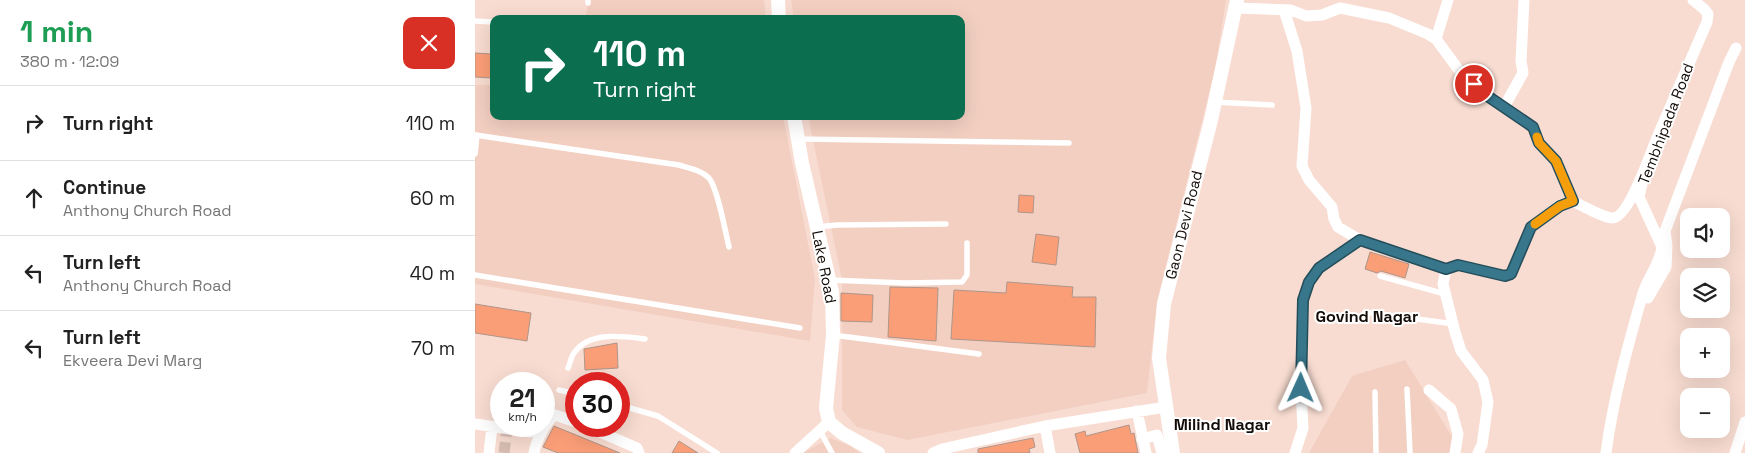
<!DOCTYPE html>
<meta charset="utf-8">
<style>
body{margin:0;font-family:"Space Grotesk",sans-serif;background:#f6f6f6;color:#222;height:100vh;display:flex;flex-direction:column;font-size:19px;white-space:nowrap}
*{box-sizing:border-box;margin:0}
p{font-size:16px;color:#767676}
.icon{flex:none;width:28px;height:28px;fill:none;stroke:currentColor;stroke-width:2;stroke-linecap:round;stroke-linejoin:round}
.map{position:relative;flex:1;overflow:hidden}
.side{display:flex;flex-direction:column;background:#fff;width:475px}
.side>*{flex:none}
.hud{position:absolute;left:15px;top:15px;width:475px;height:105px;border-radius:10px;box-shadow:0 5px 20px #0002;background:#0b6e4f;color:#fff;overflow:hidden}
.controls{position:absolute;left:1205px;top:208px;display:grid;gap:10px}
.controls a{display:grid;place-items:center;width:50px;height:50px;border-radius:10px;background:#fff;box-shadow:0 5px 20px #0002;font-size:25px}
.speed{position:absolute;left:15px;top:372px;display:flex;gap:10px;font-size:25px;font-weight:700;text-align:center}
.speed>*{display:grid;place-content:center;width:65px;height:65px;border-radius:50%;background:#fff;box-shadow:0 5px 20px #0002;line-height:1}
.speed small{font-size:12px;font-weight:400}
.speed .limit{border:8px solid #d22;background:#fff;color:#111}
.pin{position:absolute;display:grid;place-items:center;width:42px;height:42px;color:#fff;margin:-21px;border:2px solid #fff;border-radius:50%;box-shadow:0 1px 5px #0007}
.me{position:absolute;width:55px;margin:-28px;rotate:1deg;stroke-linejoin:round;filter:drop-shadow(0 0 4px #0008)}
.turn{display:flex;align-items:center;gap:18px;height:105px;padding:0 20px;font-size:22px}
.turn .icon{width:65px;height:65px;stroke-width:2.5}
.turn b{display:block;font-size:35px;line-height:42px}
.round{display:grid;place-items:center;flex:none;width:52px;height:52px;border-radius:10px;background:#f6f6f6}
.overview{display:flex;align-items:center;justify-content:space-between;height:85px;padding:0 20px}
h1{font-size:30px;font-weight:700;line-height:38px;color:#1e9e55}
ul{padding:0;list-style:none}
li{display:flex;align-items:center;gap:15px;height:75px;padding:0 20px;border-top:1px solid #e0e0e0}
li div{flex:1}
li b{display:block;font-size:19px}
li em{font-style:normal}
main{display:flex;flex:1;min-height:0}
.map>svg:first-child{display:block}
</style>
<main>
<section class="side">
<div class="overview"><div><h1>1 min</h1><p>380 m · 12:09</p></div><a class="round" style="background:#d93025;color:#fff"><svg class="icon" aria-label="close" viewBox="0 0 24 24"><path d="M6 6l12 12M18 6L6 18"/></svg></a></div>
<ul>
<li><svg class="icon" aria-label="right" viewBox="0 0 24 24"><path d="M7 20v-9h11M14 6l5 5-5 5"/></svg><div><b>Turn right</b></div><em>110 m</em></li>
<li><svg class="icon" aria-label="ahead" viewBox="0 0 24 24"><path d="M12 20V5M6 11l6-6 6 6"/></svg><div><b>Continue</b><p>Anthony Church Road</p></div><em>60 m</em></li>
<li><svg class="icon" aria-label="left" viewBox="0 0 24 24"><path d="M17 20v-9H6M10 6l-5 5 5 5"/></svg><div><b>Turn left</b><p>Anthony Church Road</p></div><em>40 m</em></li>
<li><svg class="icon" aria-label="left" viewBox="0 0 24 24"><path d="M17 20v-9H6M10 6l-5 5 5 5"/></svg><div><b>Turn left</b><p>Ekveera Devi Marg</p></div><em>70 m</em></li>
</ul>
</section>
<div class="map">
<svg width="1270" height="453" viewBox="0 0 1270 453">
<rect width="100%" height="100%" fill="#f8dcd1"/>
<!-- built -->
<path fill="#f2cfc1" d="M114,0h175l2,19h-181z
M316,0h435l-11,69 -58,232 -10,92 -240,47 -50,-13 -15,-17v-130l-34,-164h153v-97h-167z
M0,85h19v31h289l32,163 -5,62 -335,-57z
M930,360l52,85 -7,8h-141l43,-77z
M356,438l19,8 10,7h-58z"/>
<!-- building -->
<path fill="#fa9e77" stroke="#af958a" d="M0,53l17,1 -1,24 -16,-1z
M544,195l15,1 -1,17 -15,-1z
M561,234l23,3 -3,28 -24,-3z
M895,252l39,12 -4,14 -24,-7 -4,2 -12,-4z
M532,282l66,5 -1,10h24l-1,50 -144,-8 3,-49 52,3z
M415,287l48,1 -2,53 -48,-4z
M366,293l32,2 -1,27 -31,-1z
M0,304l56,9 -4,28 -52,-8z
M142,343l1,25 -33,2 -1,-21z
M654,425l2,9 3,-1 4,20h-58l-5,-19 10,-3 1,5z
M79,426l66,27h-62l-15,-6z
M558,438l2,9 -6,2 1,4h-52v-4z
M204,441l19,12h-26z"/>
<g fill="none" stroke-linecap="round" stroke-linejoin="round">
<!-- minor-tunnel -->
<path stroke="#d6bdb3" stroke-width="11" stroke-dasharray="11 5.5" stroke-linecap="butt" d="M29,453l3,-25"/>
<!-- service -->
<path stroke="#fff" stroke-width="5.5" d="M113,3v-3
M0,21l19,1
M740,102l57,3
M0,135l204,30c10,3 22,5 30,13 9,11 16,53 20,69
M323,139l271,4
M0,154l2,-19
M342,227l20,-2 109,-1
M0,275l325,53
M905,276l65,18
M354,280l76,3 57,-1 5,-7v-32
M890,312l89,12
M358,335l146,19
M93,368c2,-4 3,-11 6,-15 15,-22 48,-17 71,-14
M932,389l3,64
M84,390l17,4
M900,392l1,61
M144,405l39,11 59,37
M345,431l12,22"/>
<!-- minor -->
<path stroke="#fff" stroke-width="11" d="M761,8l55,2 15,6 16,-1 18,-7 49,10 39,16 8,5 25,34 25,22 47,32 6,16 17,18 17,40c7,4 32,17 39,17 16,1 38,-63 44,-78
M809,10l13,41 9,57 -4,58 7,14 23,27 2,12 4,8 22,13
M961,39l12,-39
M1029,107l19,-34 -2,-12 3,-61
M1180,146l1,-6 51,-118 1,-8 -4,-5 -11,-9
M971,269l-3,15 12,48 6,19 22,29 5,22 -6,43 -4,8
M971,269l12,-4 47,11 6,-2 20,-47 29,-22 13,-4
M1173,298l18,-31 1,-21 -2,-15 64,-169 7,-14
M954,390l22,19 7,25 -3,19
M662,411l9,42
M0,424l55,8 3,-1 2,-5
M111,426l51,22 2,5
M570,426l5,27
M667,439l15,-4 5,18
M14,453l3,-26
M59,453c2,-12 11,-31 21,-38l21,7
M320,453l34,-31
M458,453l9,-4 103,-23 121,-19
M820,453l8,-25 -2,-40 2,-88 6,-18 10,-14 41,-28 86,29
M1131,453c7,-54 22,-108 37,-160 5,-16 17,-29 19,-46l-23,-50 3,-13
M1260,453l10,-31"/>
<!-- tertiary -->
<path stroke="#fff" stroke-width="14" d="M303,0l1,19
M319,116l8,47 30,129 1,43 -7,73 3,14 13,11 36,20
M698,453l-14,-95 5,-54 47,-184 26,-120"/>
</g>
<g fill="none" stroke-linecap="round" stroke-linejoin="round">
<!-- route casing -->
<g stroke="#244d5a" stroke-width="12">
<path id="route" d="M826,388l2,-88 6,-18 10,-14 41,-28 86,29 12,-4 47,11 6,-2 20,-47 29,-21 13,-5 -17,-40 -17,-18 -6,-16 -47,-32 -12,-11"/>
</g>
<!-- route -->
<use href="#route" stroke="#37768b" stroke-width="9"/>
<!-- slow -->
<path stroke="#f59e0b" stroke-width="9" d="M1060,224l25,-18 13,-5 -17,-40 -17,-18 -2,-6"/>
</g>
<g text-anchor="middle" stroke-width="4" stroke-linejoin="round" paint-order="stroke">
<!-- street labels -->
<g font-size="15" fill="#130b07" stroke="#fff">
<text transform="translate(1191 124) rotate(-69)" y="5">Tembhipada Road</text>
<text transform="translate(709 225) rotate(-76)" y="5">Gaon Devi Road</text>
<text transform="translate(349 267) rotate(79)" y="5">Lake Road</text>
</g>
<!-- neighbourhood labels -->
<g font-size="16" font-weight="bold" fill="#130b07" stroke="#fff">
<text x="892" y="322">Govind Nagar</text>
<text x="747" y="430">Milind Nagar</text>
</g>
</g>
</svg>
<div class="controls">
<a><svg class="icon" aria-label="sound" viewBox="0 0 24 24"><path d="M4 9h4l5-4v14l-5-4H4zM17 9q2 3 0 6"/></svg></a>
<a><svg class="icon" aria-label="layers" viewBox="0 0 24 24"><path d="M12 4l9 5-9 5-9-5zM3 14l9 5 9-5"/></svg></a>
<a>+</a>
<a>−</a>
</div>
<div class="speed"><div>21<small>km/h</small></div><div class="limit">30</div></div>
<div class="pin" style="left:999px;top:84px;background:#d93025"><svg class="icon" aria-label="arrive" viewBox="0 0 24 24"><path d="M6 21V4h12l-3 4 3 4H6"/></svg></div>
<svg class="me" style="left:826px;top:388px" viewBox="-20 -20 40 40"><path d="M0-17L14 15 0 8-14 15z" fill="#37768b" stroke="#fff" stroke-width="4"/></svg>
<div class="hud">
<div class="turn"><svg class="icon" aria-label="right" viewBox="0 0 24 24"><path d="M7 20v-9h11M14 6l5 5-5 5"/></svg><div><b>110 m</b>Turn right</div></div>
</div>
</div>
</main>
